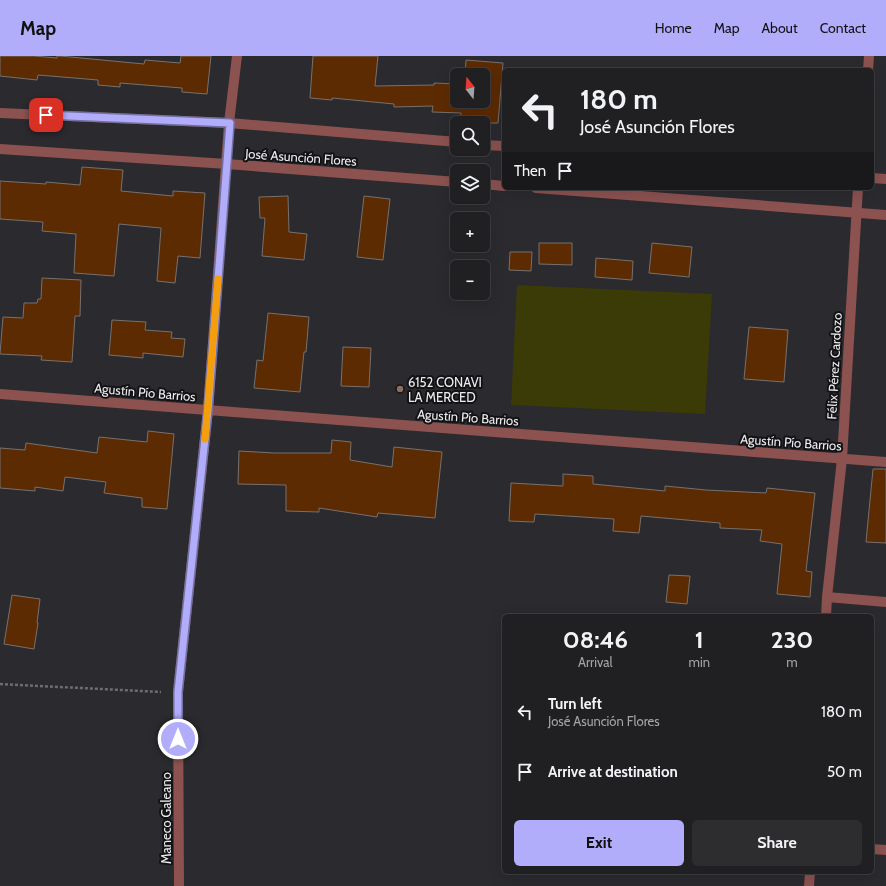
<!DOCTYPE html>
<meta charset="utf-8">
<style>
body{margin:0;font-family:Cabin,sans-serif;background:#2d2d30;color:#f1f3f6;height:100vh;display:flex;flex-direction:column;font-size:15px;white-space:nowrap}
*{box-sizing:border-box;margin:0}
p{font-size:13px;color:#a2a3a6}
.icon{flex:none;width:22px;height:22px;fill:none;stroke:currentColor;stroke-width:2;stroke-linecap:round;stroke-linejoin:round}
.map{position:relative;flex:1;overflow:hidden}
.sheet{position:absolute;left:502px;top:558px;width:372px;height:260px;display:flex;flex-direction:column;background:#202023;border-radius:6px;box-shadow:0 4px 16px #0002,0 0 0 1px #3d3e41}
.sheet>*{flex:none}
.banner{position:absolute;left:502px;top:12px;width:372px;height:122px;border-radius:6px;box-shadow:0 4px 16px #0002,0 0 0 1px #3d3e41;background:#202023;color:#f1f3f6;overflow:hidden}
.needle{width:26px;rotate:343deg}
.fabs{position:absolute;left:450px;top:12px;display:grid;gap:8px}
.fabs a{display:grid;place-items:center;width:40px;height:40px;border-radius:6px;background:#202023;box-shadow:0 4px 16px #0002,0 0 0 1px #3d3e41;font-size:20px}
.pin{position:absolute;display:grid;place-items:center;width:34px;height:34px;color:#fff;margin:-17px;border-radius:8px;box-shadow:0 2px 6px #0006}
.me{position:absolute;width:44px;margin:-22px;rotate:0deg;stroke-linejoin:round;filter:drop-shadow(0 0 3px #0008)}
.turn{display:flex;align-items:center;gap:14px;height:84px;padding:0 12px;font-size:18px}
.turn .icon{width:52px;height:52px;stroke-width:2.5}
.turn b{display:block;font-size:28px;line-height:34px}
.then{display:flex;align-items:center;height:38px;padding:0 12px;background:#0003;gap:8px;font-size:15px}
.eta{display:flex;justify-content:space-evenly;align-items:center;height:68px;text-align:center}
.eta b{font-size:24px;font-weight:700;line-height:28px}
.button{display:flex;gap:8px;margin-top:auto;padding:8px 12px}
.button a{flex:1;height:46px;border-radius:6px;background:#b1adfa;color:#111;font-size:16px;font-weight:700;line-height:46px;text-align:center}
.button a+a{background:#2d2d30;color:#f1f3f6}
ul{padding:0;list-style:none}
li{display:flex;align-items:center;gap:12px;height:60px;padding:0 12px}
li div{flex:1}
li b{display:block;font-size:15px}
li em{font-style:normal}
header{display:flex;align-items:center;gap:24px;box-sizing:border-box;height:56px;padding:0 20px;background:#b1adfa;color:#111}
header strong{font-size:19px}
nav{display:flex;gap:22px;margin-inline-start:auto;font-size:14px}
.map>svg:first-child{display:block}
</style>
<header>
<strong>Map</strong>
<nav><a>Home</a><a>Map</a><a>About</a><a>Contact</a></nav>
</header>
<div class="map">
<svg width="886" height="830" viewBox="0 0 886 830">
<rect width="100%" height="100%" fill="#2b2a2f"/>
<!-- green -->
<path fill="#3a3b07" d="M517,229l195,9 -7,120 -194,-9z"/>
<!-- building -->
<path fill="#5d2b02" stroke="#76716e" d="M0,0h34l23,2v-2h3l84,8 1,-4 35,3 1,-7h30l-4,38 -25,-2v-4l-62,-5v4l-22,-2v-5l-60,-5 -1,5 -37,-4z
M313,0h65l-3,30 59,-1v-2l23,1v17h26v-26h-18l1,-15 37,3 -5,60h-37v-10l-29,-1 1,-6 -39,1v-3l-62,-6v2l-22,-2z
M82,111l41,3 -2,21 52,5v-5l32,2 -5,65 -22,-2 -3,27 -18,-2 4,-53 -42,-4 -5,52 -40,-3 2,-39 -34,-3 1,-9 -43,-3v-38l46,3v-2l34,3z
M288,140l1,36 18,2 -3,26 -42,-4 3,-38h-5l-1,-21z
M364,140l26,3 -7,61 -26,-3z
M539,187h33v22l-33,-1z
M652,187l40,4 -3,30 -40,-4z
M510,196h22l-1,19 -22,-1z
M596,202l37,3 -1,19 -37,-3z
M42,222l39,2 -1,36h-5l-3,46 -31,-2 1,-4 -42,-2 3,-37 20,1 1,-15h13l1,-4h3z
M268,257l41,4 -3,35h-2l-4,40 -46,-4 3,-28 6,1z
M112,264l34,2 -1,8 27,2 -1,6 14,1 -2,18 -40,-4v5l-34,-3z
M749,271l39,3 -4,52 -40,-3z
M343,291l28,1 -2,39 -28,-1z
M148,375l26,3 -7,75 -25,-2v-9l-38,-5 2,-11 -41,-5 -2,14 -28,-4v4l-35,-3v-40l25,2 1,-7 71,10 2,-16 48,5z
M332,384l19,2 -1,18 42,7 2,-20 48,5 -7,66 -57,-5 -1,4 -58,-9v4l-33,-1v-26l-48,-1 1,-33 35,2h57z
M873,413h13v74l-20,-1z
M563,418l30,2v8l72,7v-5l41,4 60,3 1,-5 48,5 -9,78 6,1 -2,25 -33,-3 5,-50 -22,-3 2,-11 -42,-2v-5l-79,-7 -2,17 -26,-2 1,-12 -79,-5 -1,8 -25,-1 2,-38 52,3z
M669,519l21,1 -3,28 -21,-2z
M12,539l28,4 -3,24h1l-4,26 -30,-5z"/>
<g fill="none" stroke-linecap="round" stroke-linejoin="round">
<!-- path -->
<path stroke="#6d6d71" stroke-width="2.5" stroke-dasharray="3 2" stroke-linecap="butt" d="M0,628l161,8"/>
<!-- minor -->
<path stroke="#8b5250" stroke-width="10" d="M868,14l1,-14
M0,57l229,10 228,19
M483,89l21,1
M0,93l227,15 230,18
M872,122l14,1
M483,128l21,2
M536,132l350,27
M0,338l886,68
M827,541l59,5
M826,560l1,-19 15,-138 16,-271
M872,793l14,1
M179,830l-1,-194 30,-282 21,-287 8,-67
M809,830l1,-14"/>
</g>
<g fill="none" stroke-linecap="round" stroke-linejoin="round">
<!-- route casing -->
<g stroke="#7370a2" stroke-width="10">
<path id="route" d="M46,59l184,8 -22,287 -30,282v47"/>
</g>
<!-- route -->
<use href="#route" stroke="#b1adfa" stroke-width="7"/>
<!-- slow -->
<path stroke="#f59e0b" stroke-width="7" d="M205,383l13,-160"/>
</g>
<!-- markers -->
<circle fill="#8d6e63" stroke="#131315" stroke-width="1.5" cx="400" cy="333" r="4"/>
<g text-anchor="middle" stroke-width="4" stroke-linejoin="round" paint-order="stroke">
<!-- street labels -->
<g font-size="13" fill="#ececef" stroke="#131315">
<text transform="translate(301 101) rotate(4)" y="5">José Asunción Flores</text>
<text transform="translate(834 310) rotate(-87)" y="5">Félix Pérez Cardozo</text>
<text transform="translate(145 336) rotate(5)" y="5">Agustín Pío Barrios</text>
<text transform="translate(468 361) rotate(4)" y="5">Agustín Pío Barrios</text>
<text transform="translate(791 386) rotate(4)" y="5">Agustín Pío Barrios</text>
<text transform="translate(166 762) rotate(-90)" y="5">Maneco Galeano</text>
</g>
<!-- poi labels -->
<g font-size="13" fill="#ececef" stroke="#131315" text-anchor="start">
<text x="408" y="331">6152 CONAVI<tspan x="408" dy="15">LA MERCED</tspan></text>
</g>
</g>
</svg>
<div class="fabs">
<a><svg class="needle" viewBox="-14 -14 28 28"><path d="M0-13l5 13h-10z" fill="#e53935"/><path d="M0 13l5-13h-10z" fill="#a2a3a6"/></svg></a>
<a><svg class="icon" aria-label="search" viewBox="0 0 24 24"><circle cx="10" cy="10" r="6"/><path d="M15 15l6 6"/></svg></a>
<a><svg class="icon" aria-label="layers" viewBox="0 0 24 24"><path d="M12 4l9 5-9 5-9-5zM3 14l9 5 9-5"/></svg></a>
<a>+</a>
<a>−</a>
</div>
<div class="pin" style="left:46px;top:59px;background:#d93025"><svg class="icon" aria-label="arrive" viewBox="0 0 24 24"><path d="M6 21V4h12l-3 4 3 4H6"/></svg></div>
<svg class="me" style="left:178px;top:683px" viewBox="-20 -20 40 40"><circle r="17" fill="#b1adfa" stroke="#fff" stroke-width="3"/><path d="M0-11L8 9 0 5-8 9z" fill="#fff"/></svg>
<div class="banner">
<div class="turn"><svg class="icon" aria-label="left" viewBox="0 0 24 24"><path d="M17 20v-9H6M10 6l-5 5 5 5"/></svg><div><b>180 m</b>José Asunción Flores</div></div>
<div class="then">Then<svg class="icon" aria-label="arrive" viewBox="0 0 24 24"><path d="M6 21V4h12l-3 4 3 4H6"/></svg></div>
</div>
<section class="sheet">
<div class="eta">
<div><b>08:46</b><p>Arrival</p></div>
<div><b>1</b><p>min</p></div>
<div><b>230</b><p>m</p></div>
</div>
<ul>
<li><svg class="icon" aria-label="left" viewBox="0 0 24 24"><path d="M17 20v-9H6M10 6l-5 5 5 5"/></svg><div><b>Turn left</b><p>José Asunción Flores</p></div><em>180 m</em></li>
<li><svg class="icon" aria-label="arrive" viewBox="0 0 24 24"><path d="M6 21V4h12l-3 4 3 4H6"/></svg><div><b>Arrive at destination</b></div><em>50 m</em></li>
</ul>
<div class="button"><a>Exit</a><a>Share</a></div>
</section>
</div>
